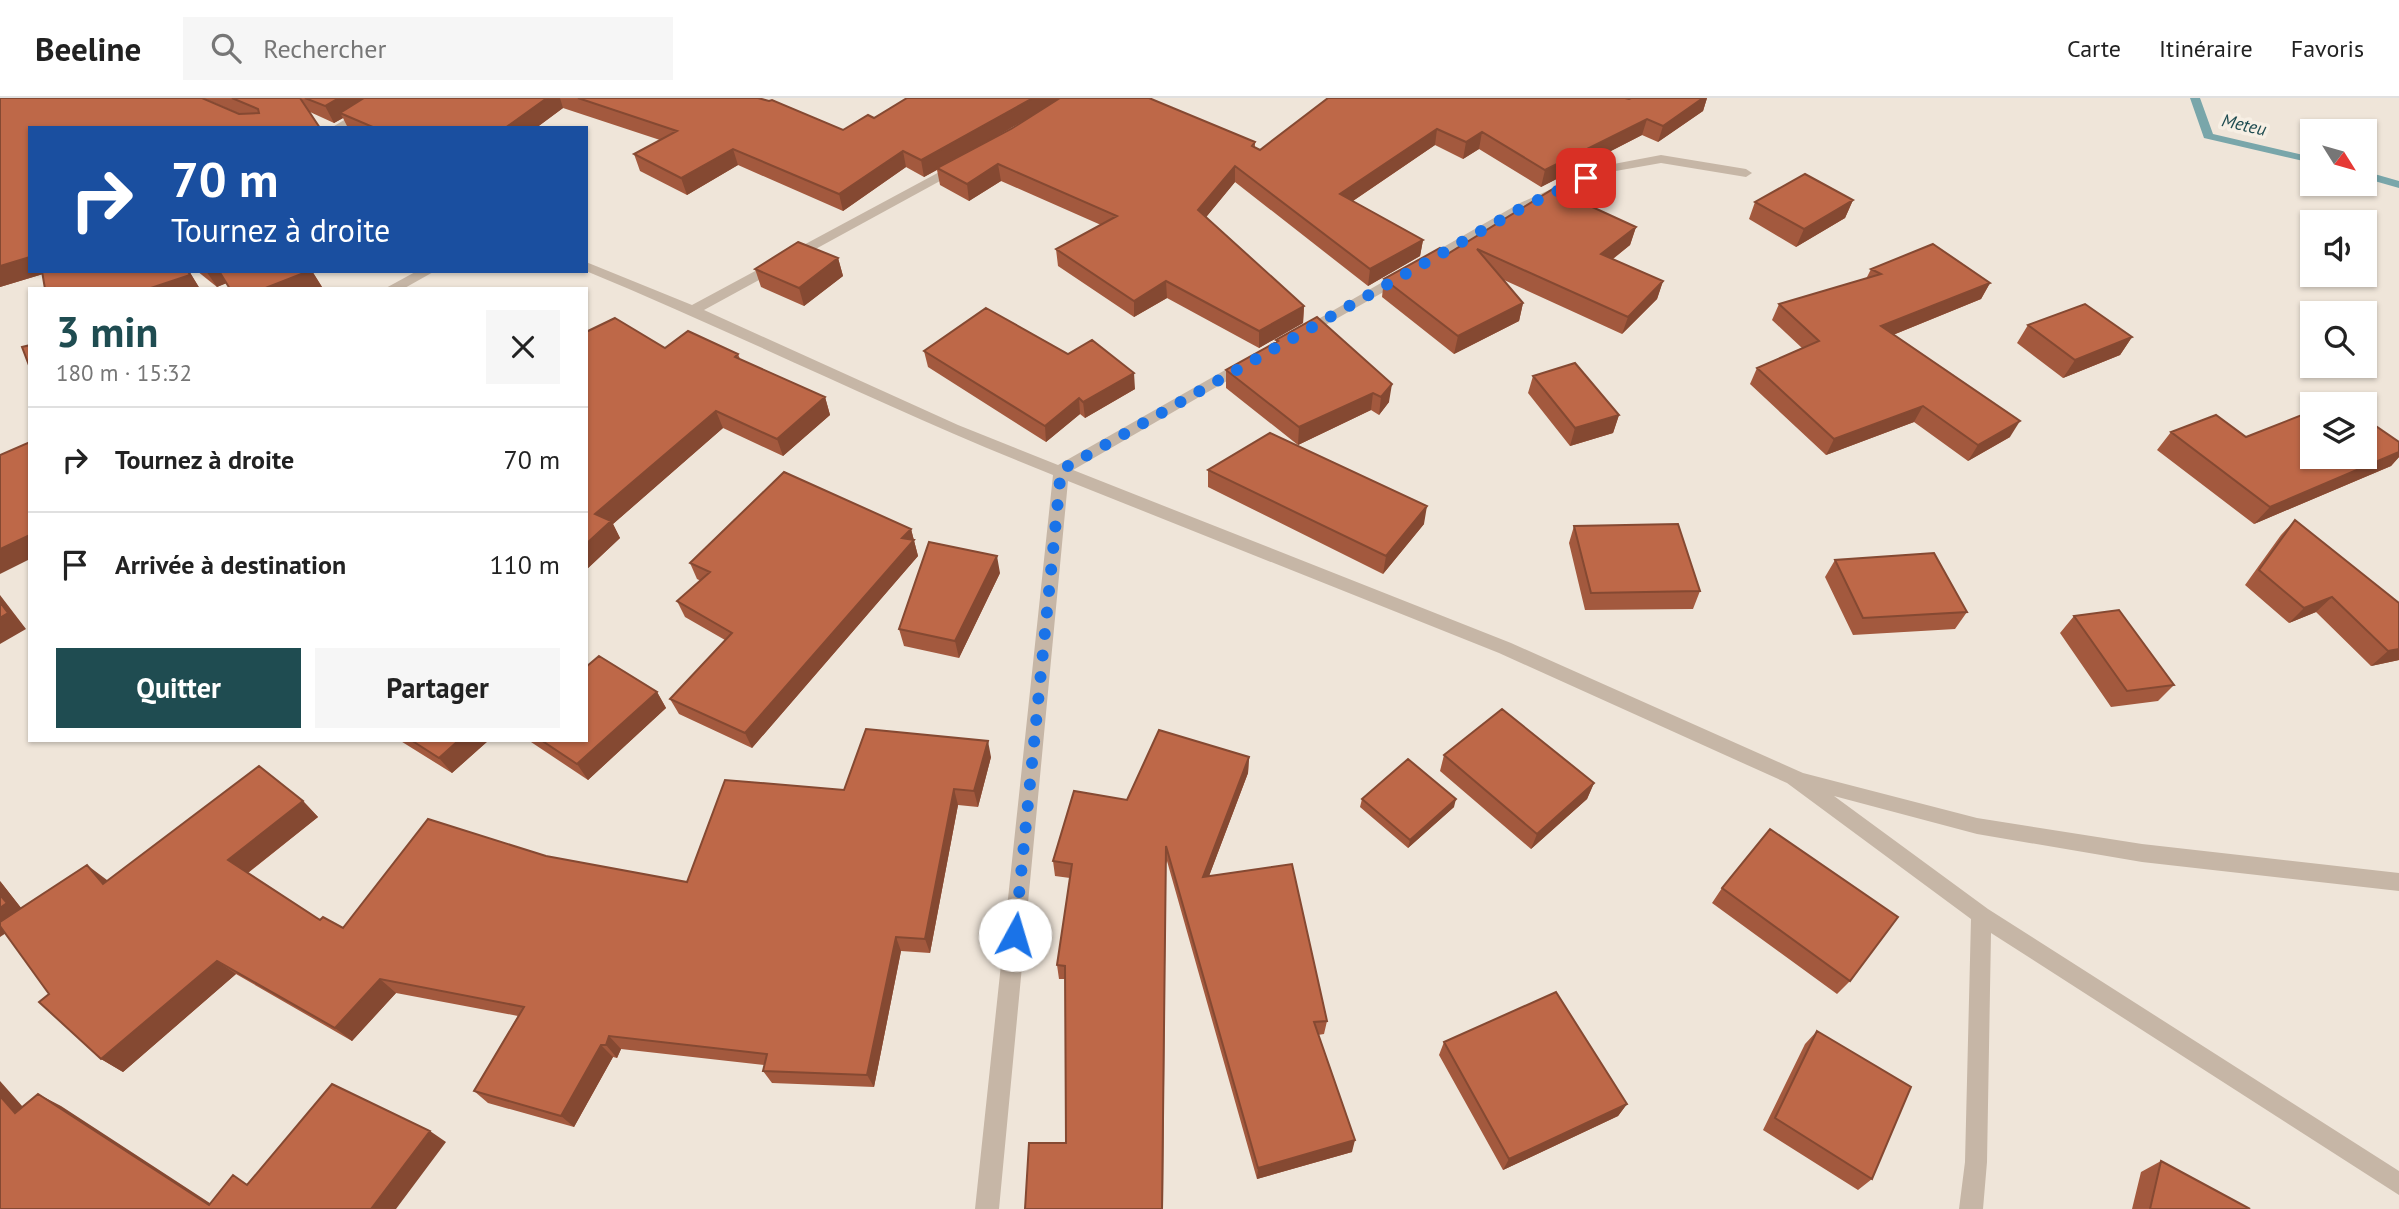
<!DOCTYPE html>
<html lang="fr">
<meta charset="utf-8">
<style>
body{margin:0;font-family:"PT Sans",sans-serif;background:#f6f6f6;color:#222;height:100vh;display:flex;flex-direction:column;font-size:26px;white-space:nowrap}
*{box-sizing:border-box;margin:0}
p{font-size:23px;color:#767676}
.icon{flex:none;width:38px;height:38px;fill:none;stroke:currentColor;stroke-width:2;stroke-linecap:round;stroke-linejoin:round}
.map{position:relative;flex:1;overflow:hidden}
.details{position:absolute;left:28px;top:189px;width:560px;height:455px;display:flex;flex-direction:column;background:#fff;border-radius:0px;box-shadow:0 2px 5px #0004}
.details>*{flex:none}
.guide{position:absolute;left:28px;top:28px;width:560px;height:147px;border-radius:0px;box-shadow:0 2px 5px #0004;background:#1a4fa0;color:#fff;overflow:hidden}
.needle{width:46px;rotate:127deg}
.controls{position:absolute;left:2300px;top:21px;display:grid;gap:14px}
.controls a{display:grid;place-items:center;width:77px;height:77px;border-radius:0px;background:#fff;box-shadow:0 2px 5px #0004;font-size:35px}
.pin{position:absolute;display:grid;place-items:center;width:60px;height:60px;color:#fff;margin:-30px;border-radius:14px;box-shadow:0 4px 10px #0006}
.me{position:absolute;width:77px;margin:-38px;rotate:6deg;stroke-linejoin:round;filter:drop-shadow(0 0 5px #0008)}
.turn{display:flex;align-items:center;gap:24px;height:147px;padding:0 28px;font-size:32px}
.turn .icon{width:91px;height:91px;stroke-width:2.5}
.turn b{display:block;font-size:49px;line-height:60px}
.round{display:grid;place-items:center;flex:none;width:74px;height:74px;border-radius:0px;background:#f6f6f6}
.summary{display:flex;align-items:center;justify-content:space-between;height:119px;padding:0 28px}
h1{font-size:42px;font-weight:800;line-height:52px;color:#1f4c51}
.button{display:flex;gap:14px;margin-top:auto;padding:14px 28px}
.button a{flex:1;height:80px;border-radius:0px;background:#1f4c51;color:#fff;font-size:28px;font-weight:800;line-height:80px;text-align:center}
.button a+a{background:#f6f6f6;color:#222}
ul{padding:0;list-style:none}
li{display:flex;align-items:center;gap:21px;height:105px;padding:0 28px;border-top:2px solid #e0e0e0}
li div{flex:1}
li b{display:block;font-size:26px}
li em{font-style:normal}
header{display:flex;align-items:center;gap:42px;box-sizing:border-box;height:98px;padding:0 35px;background:#fff;border-bottom:2px solid #e0e0e0}
header strong{font-size:33px}
nav{display:flex;gap:38px;margin-inline-start:auto;font-size:24px}
.search{width:490px;height:63px;background:#f6f6f6;display:flex;align-items:center;gap:18px;box-sizing:border-box;padding:0 24px;border-radius:0px;color:#767676;font-size:26px}
.map>svg:first-child{display:block}
</style>
<header>
<strong>Beeline</strong>
<div class="search"><svg class="icon" aria-label="search" viewBox="0 0 24 24"><circle cx="10" cy="10" r="6"/><path d="M15 15l6 6"/></svg>Rechercher</div>
<nav><a>Carte</a><a>Itinéraire</a><a>Favoris</a></nav>
</header>
<div class="map">
<svg width="2399" height="1111" viewBox="0 0 2399 1111">
<rect width="100%" height="100%" fill="#efe5d9"/>
<g fill="none" stroke-linecap="round" stroke-linejoin="round">
<!-- stream -->
<path fill="#79a6aa" fill-rule="evenodd" d="M2190,0h10l13,36 99,23v6l-108,-25z
M2364,73l35,10v7l-35,-10z"/>
<!-- minor -->
<path fill="#c6b6a6" fill-rule="evenodd" d="M380,0h15l-49,30h-15z
M1661,57l85,14 6,4 -6,4 -85,-14 -51,9 -80,37 -224,127 -5,2 -7,-5 226,-130 83,-37z
M958,64l6,4 -2,3 -258,141 254,115 100,40 183,-104h10l2,3 -2,3 -178,103 438,173 292,130 174,45 165,26 257,29v18l-257,-29 -165,-28 -143,-38 154,113 411,262v24l-408,-262 -4,229 -4,47h-24l6,-47 6,-243 -184,-136 -288,-130 -431,-172 -69,728h-24l78,-734c-158,-63 -310,-139 -467,-204v-9l106,43z
M417,173h18l-32,18h-19z"/>
</g>
<!-- wall -->
<path fill="#a3593e" fill-rule="evenodd" d="M0,0h202l37,16h1l-37,-16h555l11,3 3,-1 71,30 25,-15 6,3 33,-20h242l106,44v5l5,3 68,-52h297l4,1 2,-1h76l-4,13 -45,31 -16,-7 -101,52 -62,-38 -16,10 -28,-14 -82,56 70,39 -3,16 -52,30 -133,-104 -29,35 98,89 -1,17 -44,25 -92,-50 -33,19 -76,-51 -2,-17 45,-24 -100,-44 -32,20 -29,-16 -3,-15 -13,7 -18,-10 -63,44 -105,-46 -51,30 -47,-24 -6,-17 26,-14 -97,-32 -27,20h-188l-5,-10 -9,5 -24,-11 10,16h-290v143h159l11,18h-155l-2,-15 -43,13zM1028,20l-17,11 -30,16z
M1853,102l-8,18 -49,29 -47,-28 6,-17z
M1636,129l-6,18 -17,14 50,22 -6,18 -35,35 -118,-54 19,23 -4,18 -65,33 -72,-57 2,-18 65,-26z
M838,160l5,18 -39,30 -43,-19 -6,-18z
M1871,171l119,14 -9,16 -88,36 117,102 -42,24 -54,-39 -88,33 -76,-71 7,-16 45,-20 -30,-28 7,-16 87,-25z
M197,173h115l10,16 -96,-4 -9,4z
M1317,219l72,85 -10,13 -8,-5 -73,35 -72,-57v-18l50,-28v-2z
M2028,227l104,12 -12,18 -57,23 -46,-35z
M586,234l79,16 73,6 2,5 85,38 5,18 -47,41 -60,-28 -110,96 7,14 -34,32z
M924,253l144,3 67,35 -50,29 -5,-4 -34,28 -118,-75z
M1533,278l86,39 -6,18 -43,13 -42,-53z
M2171,334l75,5 153,5v15l-8,9 -137,58 -97,-74z
M1208,372l216,54 -41,50 -175,-87z
M2295,422l104,83v57l-28,6 -55,-54 -27,11 -44,-38 36,-50z
M1574,428l126,65 -7,18 -108,1 -16,-67z
M911,431l7,27 -166,192 -73,-34 -9,-15 55,-59 -40,-23 -8,-16 24,-20 -4,-2 -7,-16z
M1835,462l132,52 -12,17 -102,6 -28,-58z
M1000,475l-41,85 -55,-12 -5,-17z
M2074,518l100,69 -16,16 -47,6 -51,-74z
M657,594l9,16 -78,72 -60,-40h58z
M399,642h90l-37,33z
M1444,657l150,28 -7,16 -56,50 -91,-78z
M991,659l-13,50 -20,-2 -28,148 -29,-2 -27,136 -102,-4 -9,-12 2,-6 -144,-16 -4,9 -4,-1 -39,70 -86,-24 -14,-12 44,-75 -122,-23 -44,48 -116,-67 -113,98 -22,-13 -52,-65 -49,-113 21,27 87,-27 195,-80 15,16 -70,56 72,47 23,8 203,-72 141,26 157,-92z
M1249,659l-1,16 -39,103 118,145 -3,13 -6,1 34,117 -95,27 -90,-318 -101,282 -1,-164h-6l-2,-14 13,-87 -15,-2 -2,-15 74,-61z
M1362,701l92,8 -46,41 -48,-41z
M1722,790l128,93 -13,13 -125,-91z
M1817,933l55,148 -14,11 -95,-60 42,-86z
M1444,944l183,62 -9,12 -115,54 -64,-115z
M2161,1063l89,48h-118l9,-37z"/>
<!-- shaded-wall -->
<path fill="#854932" d="M339,0h37l-36,15 3,5 -9,5 -9,-17z
M547,0h13l3,10 -27,20h-31z
M1033,0h31l-140,79 -3,-17z
M1703,0h4l-4,13 -45,31 5,-16z
M1647,21l-5,16 -101,52 4,-17z
M1437,31l-2,16 -97,66 2,-17z
M1482,34l-3,17 -16,10 3,-17z
M733,51l5,16 -51,30 -6,-17z
M903,53l3,16 -63,44 -4,-17z
M998,66l3,17 -32,20 -2,-17z
M1235,68v16l-37,45v-17z
M1853,102l-8,18 -49,29 8,-18z
M1636,129l-6,18 -34,27 5,-18z
M1423,142l-3,16 -52,30 2,-17z
M30,159v14h23l-53,16v-21z
M838,160l5,18 -39,30 -5,-18z
M188,173h1l11,18h-52z
M206,173h13l8,12 -10,4z
M309,173h3l10,16 -4,2h-55z
M1166,183l1,17 -33,19v-16z
M1663,183l-6,18 -35,35 6,-17z
M1990,185l-9,16 -108,44 8,-17z
M1523,205l-4,18 -65,33 4,-18z
M1304,208l-1,17 -44,25v-17z
M2132,239l-12,18 -57,23 12,-18z
M1134,275l1,16 -50,29 -2,-16z
M1392,286l-3,18 -10,13 2,-18z
M1373,295l-2,17 -73,35 1,-18z
M825,299l5,18 -47,41 -6,-17z
M1079,300l1,16 -34,28 -1,-16z
M1923,308l-9,16 -88,33 8,-16z
M716,313l7,17 -110,96 7,14 -34,32v-26l9,-30z
M1619,317l-6,18 -43,13 5,-18z
M2020,323l-10,16 -42,24 10,-16z
M2399,354v5l-8,9 -137,58 16,-17z
M1427,408l-3,18 -41,50 3,-18z
M911,431l7,27 -166,192 -7,-15 157,-195z
M30,437v24l-30,15v-25z
M997,458l3,17 -41,85 -4,-17z
M0,497l26,34 -26,15z
M2332,499l-16,15 -27,11 15,-15z
M2399,551v11l-28,6 17,-15z
M657,594l9,16 -78,72 -11,-16z
M459,642h30l-37,33 -13,-15z
M988,643l3,16 -13,50 -4,-16z
M1249,659l-1,16 -45,119v-15z
M1594,685l-7,16 -56,50 6,-15z
M954,691l4,16 -28,148 -5,-14z
M1456,701l-2,8 -46,41 2,-8z
M303,703l15,16 -73,58 -17,-15z
M1166,748l-3,363h-1z
M87,767l20,15 16,19 -20,-15z
M0,783l29,37 -29,19z
M896,839l5,14 -27,136 -7,-12z
M217,863l19,13 -113,98 -22,-13z
M380,881l16,14 -44,48 -17,-13z
M609,938l12,13 -4,9 -11,-13z
M601,947l12,12 -39,70 -13,-11z
M0,983l38,43 -23,-11 -15,-17z
M38,996l23,12 158,103 -10,-4z
M1627,1006l-9,12 -115,54 6,-11z
M430,1033l16,11 -50,67h-25z
M1355,1042l-3,12 -95,27 1,-11z"/>
<!-- building -->
<path fill="#be6848" stroke="#854932" stroke-width="2" d="M0,0h202l37,16 20,-1 -1,-4 -26,-11h68l20,30h-290v129l-30,9z
M305,0h34l-14,8z
M364,0h183l-42,30h-130l-35,-15z
M578,0h180l11,3 3,-1 71,30 25,-15 6,3 33,-20h126l-112,62 -18,-9 -64,43 -106,-45 -52,29 -47,-24 43,-23z
M1060,0h89l106,44 -3,4 8,4 68,-52h297l4,1 2,-1h72l-40,28 -16,-7 -102,51 -63,-38 -16,10 -29,-13 -97,65 83,46 -53,29 -135,-103 -37,44 106,96 -45,25 -93,-50 -32,20 -78,-52 61,-33 -119,-52 -31,20 -30,-16 74,-39z
M1805,76l48,26 -49,29 -49,-27z
M1553,91l83,38 -35,27 62,27 -35,36 -151,-68 46,54 -65,33 -74,-57 56,-31 9,5z
M798,144l40,16 -39,30 -44,-19z
M1933,146l57,39 -109,43 139,95 -42,24 -55,-39 -89,33 -77,-71 62,-27 -40,-37 102,-30 -10,-5z
M42,173h146l2,4 -42,14h-103z
M219,173h90l-46,18h-33z
M2085,206l47,33 -57,23 -47,-35z
M986,210l82,46 24,-14 42,33 -51,29 -4,-4 -34,28 -121,-75z
M1317,219l75,67 -11,13 -8,-4 -74,34 -73,-57 52,-29 -2,-1z
M615,220l50,30 23,-17 50,23 -3,3 90,40 -48,42 -61,-28 -121,103 16,7 -25,23v-212z
M30,247v23l-8,-21z
M1575,265l44,52 -44,13 -42,-52z
M2339,302l6,4h-16z
M2312,313v46h52v-39l35,24v10l-129,55 -99,-75 45,-17 30,22z
M1270,335l157,73 -41,50 -178,-86z
M30,344v93l-30,14v-94z
M784,374l127,57 -9,9 12,2 -169,193 -75,-34 62,-66 -55,-32 33,-29 -20,-9z
M2295,422l104,83v46l-11,2 -56,-54 -28,11 -45,-38z
M1678,426l22,67 -109,2 -17,-67z
M929,444l68,14 -42,85 -56,-12z
M1934,455l33,59 -104,6 -28,-58z
M0,504l8,11 -8,5z
M2119,512l55,75 -47,6 -53,-75z
M599,558l58,36 -80,72 -36,-24h45v-73z
M1502,611l92,74 -57,51 -93,-79z
M866,631l122,12 -14,50 -20,-2 -29,150 -29,-2 -29,138 -104,-4 4,-17 -158,-18 -3,9h-5l-40,71 -87,-25 50,-84 -144,-28 -45,49 -118,-67 -116,98 -62,-57 10,-8 -49,-68v-4l87,-57 16,19 156,-118 44,35 -75,59 92,60 3,-3 20,11 85,-109 118,37 141,26 38,-102 119,10z
M1159,632l90,27 -46,120 89,-13 35,157 -13,1 41,118 -97,28 -92,-322 -4,363h-137l4,-66h37l-1,-177 -8,-1 15,-101 -19,-3 21,-70 53,9z
M411,642h48l-20,18z
M1408,661l48,40 -46,41 -48,-41z
M1770,731l128,88 -48,64 -128,-93z
M0,797l7,8 -7,5z
M1556,894l71,112 -118,55 -65,-117z
M1817,933l94,56 -39,92 -97,-61z
M332,986l98,47 -59,78h-371v-113l15,17 23,-19 171,111 24,-30 14,10z
M2161,1063l89,48h-100z"/>
<g fill="none" stroke-linecap="round" stroke-linejoin="round">
<!-- route -->
<path stroke="#1a73e8" stroke-width="12" stroke-dasharray="0 21.6" d="M1015,837l46,-465 464,-264 61,-28"/>
</g>
<g text-anchor="middle" stroke-width="7" stroke-linejoin="round" paint-order="stroke">
<!-- far-water labels -->
<g font-size="18" font-style="italic" fill="#1f4c51" stroke="#f7efe4">
<text transform="translate(2244 27) rotate(13)" y="6">Meteu</text>
</g>
</g>
</svg>
<div class="controls">
<a><svg class="needle" viewBox="-14 -14 28 28"><path d="M0-13l5 13h-10z" fill="#e53935"/><path d="M0 13l5-13h-10z" fill="#767676"/></svg></a>
<a><svg class="icon" aria-label="sound" viewBox="0 0 24 24"><path d="M4 9h4l5-4v14l-5-4H4zM17 9q2 3 0 6"/></svg></a>
<a><svg class="icon" aria-label="search" viewBox="0 0 24 24"><circle cx="10" cy="10" r="6"/><path d="M15 15l6 6"/></svg></a>
<a><svg class="icon" aria-label="layers" viewBox="0 0 24 24"><path d="M12 4l9 5-9 5-9-5zM3 14l9 5 9-5"/></svg></a>
</div>
<div class="pin" style="left:1586px;top:80px;background:#d93025"><svg class="icon" aria-label="arrive" viewBox="0 0 24 24"><path d="M6 21V4h12l-3 4 3 4H6"/></svg></div>
<svg class="me" style="left:1015px;top:837px" viewBox="-20 -20 40 40"><circle r="19" fill="#fff"/><path d="M0-13L10 11 0 6-10 11z" fill="#1a73e8"/></svg>
<div class="guide">
<div class="turn"><svg class="icon" aria-label="right" viewBox="0 0 24 24"><path d="M7 20v-9h11M14 6l5 5-5 5"/></svg><div><b>70 m</b>Tournez à droite</div></div>
</div>
<section class="details">
<div class="summary"><div><h1>3 min</h1><p>180 m · 15:32</p></div><a class="round"><svg class="icon" aria-label="close" viewBox="0 0 24 24"><path d="M6 6l12 12M18 6L6 18"/></svg></a></div>
<ul>
<li><svg class="icon" aria-label="right" viewBox="0 0 24 24"><path d="M7 20v-9h11M14 6l5 5-5 5"/></svg><div><b>Tournez à droite</b></div><em>70 m</em></li>
<li><svg class="icon" aria-label="arrive" viewBox="0 0 24 24"><path d="M6 21V4h12l-3 4 3 4H6"/></svg><div><b>Arrivée à destination</b></div><em>110 m</em></li>
</ul>
<div class="button"><a>Quitter</a><a>Partager</a></div>
</section>
</div>
